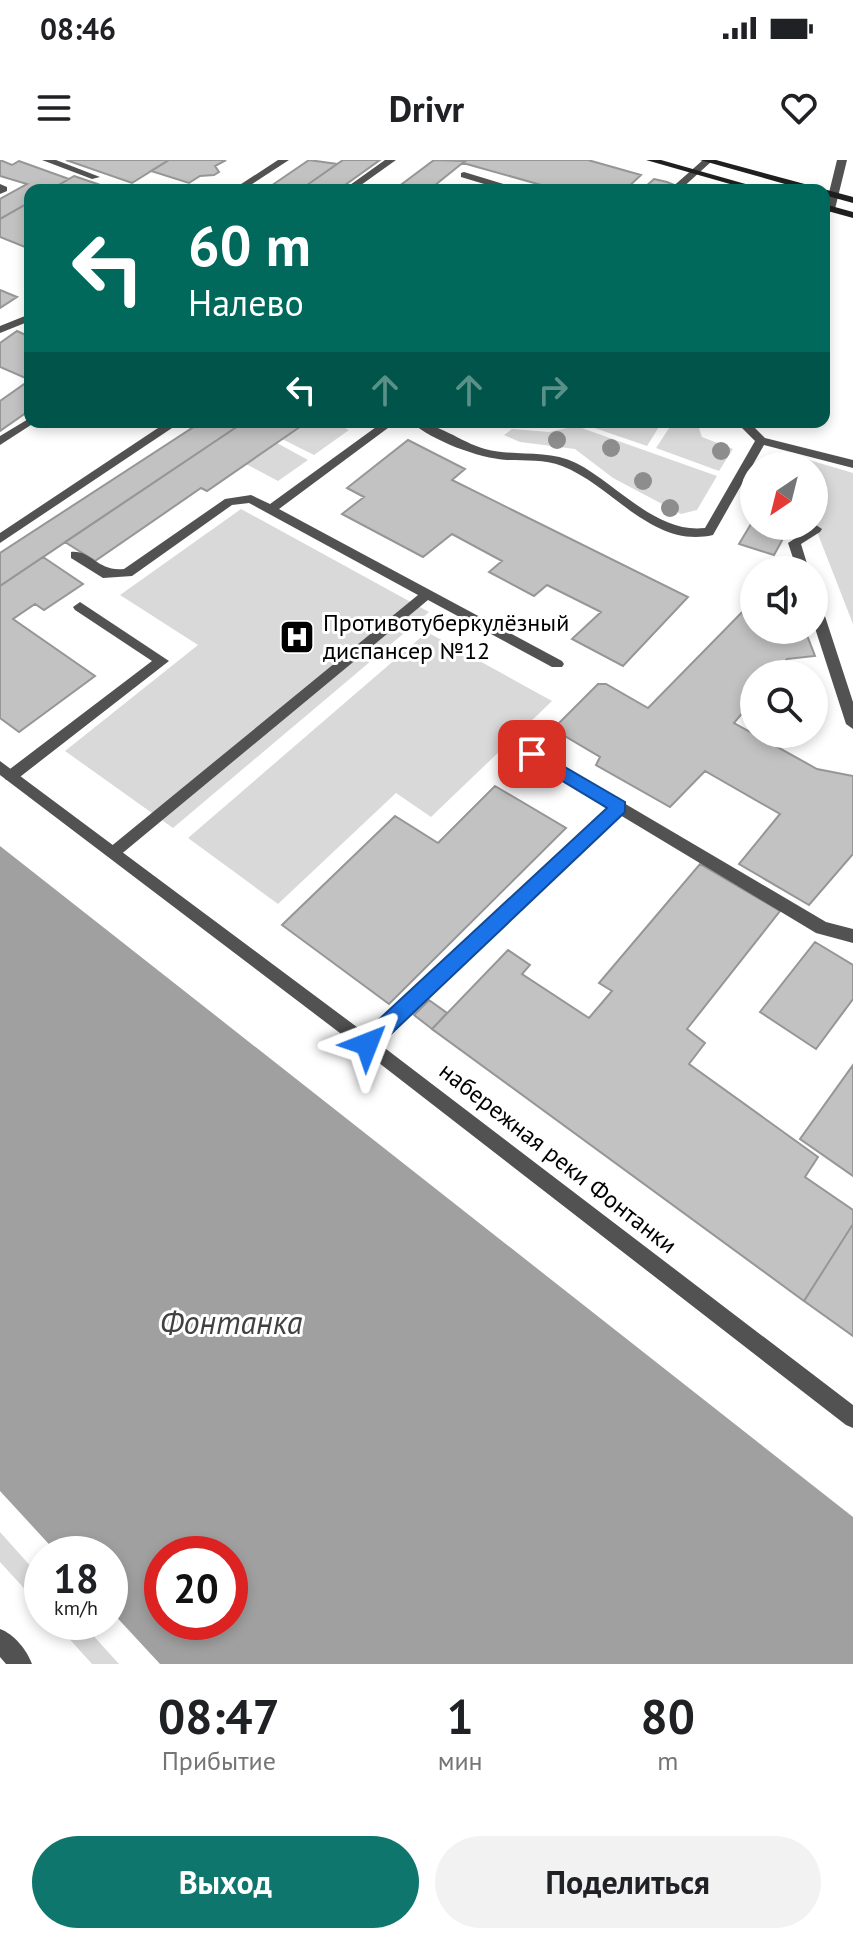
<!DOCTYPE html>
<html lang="ru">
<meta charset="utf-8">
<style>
body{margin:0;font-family:"PT Sans",sans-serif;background:#f2f2f2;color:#202124;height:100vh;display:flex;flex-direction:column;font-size:30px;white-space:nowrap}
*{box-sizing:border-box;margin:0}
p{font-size:26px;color:#757577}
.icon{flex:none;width:44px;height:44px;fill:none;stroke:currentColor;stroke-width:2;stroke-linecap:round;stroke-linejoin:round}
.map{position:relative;height:1504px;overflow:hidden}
.side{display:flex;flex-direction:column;background:#fff;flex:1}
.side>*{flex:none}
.hud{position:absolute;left:24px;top:24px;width:806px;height:244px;border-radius:16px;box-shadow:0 4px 12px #0003;background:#00695c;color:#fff;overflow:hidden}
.needle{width:52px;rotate:215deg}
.fabs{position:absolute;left:740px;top:292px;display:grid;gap:16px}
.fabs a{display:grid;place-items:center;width:88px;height:88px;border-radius:50%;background:#fff;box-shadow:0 4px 12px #0003;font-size:40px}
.speed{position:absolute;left:24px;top:1376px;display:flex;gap:16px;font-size:40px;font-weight:700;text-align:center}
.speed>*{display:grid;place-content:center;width:104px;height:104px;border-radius:50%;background:#fff;box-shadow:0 4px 12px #0003;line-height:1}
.speed small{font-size:20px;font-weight:400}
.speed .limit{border:12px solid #d22;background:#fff;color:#111}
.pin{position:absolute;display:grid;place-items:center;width:68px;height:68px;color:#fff;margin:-34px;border-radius:16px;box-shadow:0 4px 12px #0006}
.me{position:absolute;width:88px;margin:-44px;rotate:45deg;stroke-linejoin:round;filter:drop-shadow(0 0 6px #0008)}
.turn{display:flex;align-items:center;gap:28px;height:168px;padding:0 32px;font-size:36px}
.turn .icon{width:104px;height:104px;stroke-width:2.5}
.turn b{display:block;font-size:56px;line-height:68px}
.lanes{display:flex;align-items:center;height:76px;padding:0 32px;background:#0003;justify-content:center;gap:40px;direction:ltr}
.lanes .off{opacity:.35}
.eta{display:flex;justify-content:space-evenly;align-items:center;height:136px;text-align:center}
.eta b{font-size:48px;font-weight:700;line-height:56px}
.primary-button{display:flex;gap:16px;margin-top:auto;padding:16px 32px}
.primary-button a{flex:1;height:92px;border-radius:48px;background:#0f766e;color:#fff;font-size:32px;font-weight:700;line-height:92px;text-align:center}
.primary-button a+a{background:#f2f2f2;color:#202124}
.status{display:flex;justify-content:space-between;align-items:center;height:56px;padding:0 40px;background:#fff;direction:ltr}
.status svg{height:22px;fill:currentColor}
header{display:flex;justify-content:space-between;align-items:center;height:104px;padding:0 32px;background:#fff;font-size:36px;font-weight:700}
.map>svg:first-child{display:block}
</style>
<div class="status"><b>08:46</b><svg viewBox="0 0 49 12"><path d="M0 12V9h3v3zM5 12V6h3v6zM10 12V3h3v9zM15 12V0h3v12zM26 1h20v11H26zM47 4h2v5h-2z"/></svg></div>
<header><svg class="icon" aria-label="menu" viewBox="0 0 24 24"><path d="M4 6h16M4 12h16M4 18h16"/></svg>Drivr<svg class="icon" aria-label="heart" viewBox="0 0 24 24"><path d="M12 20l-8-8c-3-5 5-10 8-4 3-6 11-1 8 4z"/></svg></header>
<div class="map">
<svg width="853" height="1504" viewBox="0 0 853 1504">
<rect width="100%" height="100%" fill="#fff"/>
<!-- green -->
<path fill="#d9d9d9" d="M307,262h26l16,8 -35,25 -32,-16z
M585,262h77l-15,24 -64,-22z
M673,262h24l5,15 31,12 -14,22 -63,-23z
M576,266l141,50 -20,34 -16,4 -68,-36 -38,-29 -55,-7 -16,-7 8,-6 37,3z
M277,283l31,17 -30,21 -32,-17z
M789,294l64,19v151l-39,-100v-58h-24l-4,-10z
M241,349l188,103 -256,216 -108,-77 133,-106 -78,-50z
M427,472l125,69 -121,116 -35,-24 -118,111 -90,-66z
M0,1372l42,47v29l-42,-46z
M54,1462h27l38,42h-27z"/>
<!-- water -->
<path fill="#a0a0a0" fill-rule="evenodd" d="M0,686l853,671v147h-693l-50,-54v-56h-52l-58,-63zM162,1394h68v68h-68z"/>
<!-- building -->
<path fill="#c2c2c2" stroke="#969696" stroke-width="2" d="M0,0l12,5 7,-4 50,18 -19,11h-20v12l-30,17v-20l27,-15 -27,-8z
M66,0h103l-37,23z
M169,0h57l-11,6 4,6 -5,3 -14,1 -11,7 -38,-12z
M309,0l28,4 -37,26h-50l8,-5 10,3z
M343,0h37l-42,30h-38z
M434,0l31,1 -36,29h-35z
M467,0h121l53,15 -16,15h-66l-96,-27z
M74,16l41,14h-65z
M654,19l13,3 5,2 -7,6 -20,-3z
M30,42v47l-30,-12v-18z
M0,130l17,7 -17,11z
M17,171l13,6v43l-30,-13v-24z
M30,220v30l-30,21v-30z
M188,262h56l-244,164v-33l195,-127z
M244,262h63l-100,69 -6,-3 -106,73 -30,-19z
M408,280l57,29 -13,11 236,117 -65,69 -51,-27 29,-27 -54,-27 -13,11 -45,-24 13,-11 -50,-27 -29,23 -81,-43 22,-17 -17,-9z
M754,359v7h36l-16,29 -35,-11z
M43,397l40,27 -39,26 -9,-6 -22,15 82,57 -76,56 -19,-14v-132z
M754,440v30h51l10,26 -28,3 -13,15h-20v25l-20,24 83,46 36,7v78l-44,51 -70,-41 41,-50 -75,-43 -35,36 -74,-42 4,-8 -47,-28 45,-45h8l42,24z
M495,626l71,42 -177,176 -107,-79 113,-109 43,27z
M700,704l80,47 -93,118 18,14 -16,21 129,93 -13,20 48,33v14l-49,77 -372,-272 76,-79 22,15 -8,9 67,44 23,-27 -13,-8z
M815,782l38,23v34l-37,50 -56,-37z
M429,840l18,13 -15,16 -18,-14z
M853,905v111l-53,-37z
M853,1064v112l-49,-35z"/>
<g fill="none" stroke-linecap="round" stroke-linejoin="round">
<!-- service -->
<path fill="#525252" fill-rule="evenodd" d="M42,0h14l44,17 -8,2z
M278,0h11l-46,30h-11z
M385,0h11l-42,30h-11z
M703,0l9,1 -32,29h-11z
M464,12l53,16 2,2h-15l-43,-13v-4z
M0,24l7,3v4l-7,3z
M30,154v7l-30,12v-7z
M30,258v4l4,1 -34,22v-9z
M167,262h14l-181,121v-10z
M383,262h13l-117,87 283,152 2,3 -2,3h-10l-124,-67 -309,256h-10l-3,-4 3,-4 309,-253 -169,-92 -17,2 -100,71 -29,2 -32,-20v-6c21,-2 26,20 53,17l101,-70 26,-4 19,9z
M411,262c27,0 49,20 74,27 30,8 62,0 91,14 40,20 80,71 129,65l50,-87 -19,-19h13l16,16 88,22v8l-89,-23 -51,90c-61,14 -101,-50 -151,-69 -18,-7 -37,-5 -55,-6 -29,-2 -74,-19 -96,-38z
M816,365l6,4 -2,3 -19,12 8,26h-12l-9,-27z
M814,439l7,5 32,98v27l-7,-5 -32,-99z
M80,442l89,59 -153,119h-10l-2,-4 2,-4 146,-111 -77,-51 -2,-3z
M532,589l294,173 27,7v14l-37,-10 -196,-118 -247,234 -6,3 -6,-3 -3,-5 3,-5 247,-231 -81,-50 -2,-4 2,-4z"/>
<!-- tertiary -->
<path fill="#525252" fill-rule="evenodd" d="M837,0h10l-12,49 -5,3 -5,-3z
M0,601l373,278 480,366v23l-7,-3 -485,-376 -361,-274z
M0,1469c14,5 27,21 32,35h-26l-6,-7z"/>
<!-- secondary -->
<path fill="#1f1f1f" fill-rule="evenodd" d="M646,0h15l106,30h-16z
M700,0h16l137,37v6l-29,-8v-5h-18z
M824,44l29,8v6l-29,-8z"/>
</g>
<!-- trees -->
<g fill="#8d8d8d">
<circle cx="557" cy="280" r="9"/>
<circle cx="611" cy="288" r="9"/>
<circle cx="721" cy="291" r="9"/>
<circle cx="643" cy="321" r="9"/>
<circle cx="670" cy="348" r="9"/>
</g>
<!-- route -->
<path fill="#1a73e8" stroke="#114b97" stroke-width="2" d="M532,588l93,54v10l-251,238h-14l-2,-6 2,-7 247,-229 -81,-49 -2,-5z"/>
<!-- icons -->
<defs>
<g id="hospital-square" transform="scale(1.8)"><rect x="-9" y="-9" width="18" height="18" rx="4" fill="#000" stroke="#fff"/><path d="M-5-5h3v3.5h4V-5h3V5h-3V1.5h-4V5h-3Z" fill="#fff"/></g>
</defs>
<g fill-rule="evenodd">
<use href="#hospital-square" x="297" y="477"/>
</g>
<g text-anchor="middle" stroke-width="6" stroke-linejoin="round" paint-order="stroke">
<!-- poi labels -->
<g font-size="24" fill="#000" stroke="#fff" text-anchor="start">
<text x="323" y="471">Противотуберкулёзный<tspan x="323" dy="28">диспансер №12</tspan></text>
</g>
<!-- street labels -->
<g font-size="24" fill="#000" stroke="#fff">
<text transform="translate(558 998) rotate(38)" y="8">набережная реки Фонтанки</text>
</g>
<!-- near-water labels -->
<g font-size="32" font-style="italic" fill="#414141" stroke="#fff">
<text x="231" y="1174">Фонтанка</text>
</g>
</g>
</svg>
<div class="fabs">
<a><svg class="needle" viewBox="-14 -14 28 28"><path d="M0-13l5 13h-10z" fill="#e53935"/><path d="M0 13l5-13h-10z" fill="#757577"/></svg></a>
<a><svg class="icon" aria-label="sound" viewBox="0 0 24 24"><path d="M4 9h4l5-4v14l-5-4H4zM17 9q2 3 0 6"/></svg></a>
<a><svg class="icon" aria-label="search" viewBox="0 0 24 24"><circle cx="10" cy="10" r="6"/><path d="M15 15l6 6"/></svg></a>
</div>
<div class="speed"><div>18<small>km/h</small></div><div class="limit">20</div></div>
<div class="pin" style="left:532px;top:594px;background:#d93025"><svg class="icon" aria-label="arrive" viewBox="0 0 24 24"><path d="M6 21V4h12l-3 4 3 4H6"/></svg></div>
<svg class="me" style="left:367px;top:884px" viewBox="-20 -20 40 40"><path d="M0-17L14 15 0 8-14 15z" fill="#1a73e8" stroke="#fff" stroke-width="4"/></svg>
<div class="hud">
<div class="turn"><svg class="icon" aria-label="left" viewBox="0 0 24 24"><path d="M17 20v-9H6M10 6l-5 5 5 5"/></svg><div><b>60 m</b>Налево</div></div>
<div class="lanes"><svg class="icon" aria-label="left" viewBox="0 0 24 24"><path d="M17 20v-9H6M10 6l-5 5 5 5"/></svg><svg class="icon off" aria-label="ahead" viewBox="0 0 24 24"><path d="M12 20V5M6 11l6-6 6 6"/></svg><svg class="icon off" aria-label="ahead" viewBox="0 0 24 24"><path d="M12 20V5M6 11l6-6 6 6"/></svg><svg class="icon off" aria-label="right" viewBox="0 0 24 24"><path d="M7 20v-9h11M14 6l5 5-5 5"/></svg></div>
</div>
</div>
<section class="side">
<div class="eta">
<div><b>08:47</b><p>Прибытие</p></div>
<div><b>1</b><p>мин</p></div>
<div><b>80</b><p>m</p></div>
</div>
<div class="primary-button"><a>Выход</a><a>Поделиться</a></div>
</section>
